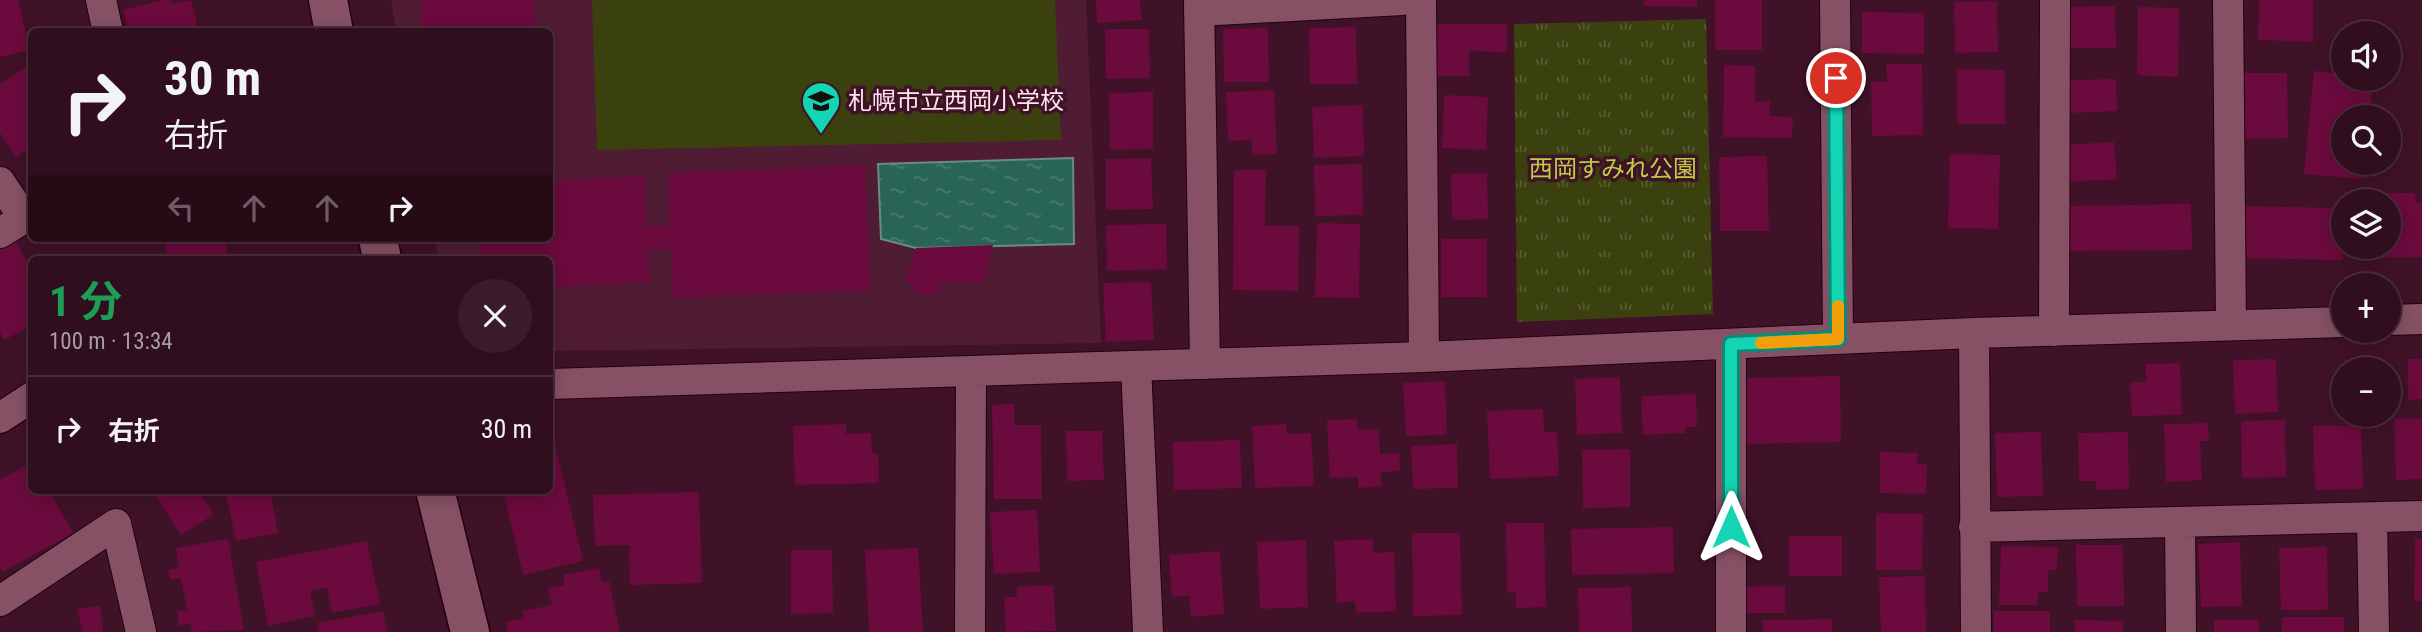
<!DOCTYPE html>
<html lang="ja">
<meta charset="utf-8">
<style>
body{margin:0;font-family:"Roboto Condensed","Noto Sans JP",sans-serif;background:#3c1c2a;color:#f1f3f6;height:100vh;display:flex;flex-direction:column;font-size:26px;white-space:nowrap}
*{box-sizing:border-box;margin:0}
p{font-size:23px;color:#a89ca4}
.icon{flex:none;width:38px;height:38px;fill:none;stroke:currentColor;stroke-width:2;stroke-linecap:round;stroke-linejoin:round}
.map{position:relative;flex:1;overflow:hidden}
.details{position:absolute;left:28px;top:256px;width:525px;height:238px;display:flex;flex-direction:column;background:#300e1d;border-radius:10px;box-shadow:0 4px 18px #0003,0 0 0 2px #4b2e3b}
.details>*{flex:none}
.top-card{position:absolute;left:28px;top:28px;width:525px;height:214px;border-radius:10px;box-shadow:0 4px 18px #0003,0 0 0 2px #4b2e3b;background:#300e1d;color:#f1f3f6;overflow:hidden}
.fabs{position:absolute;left:2331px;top:21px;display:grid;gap:14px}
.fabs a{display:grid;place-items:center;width:70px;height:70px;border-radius:50%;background:#300e1d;box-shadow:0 4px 18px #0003,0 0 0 2px #4b2e3b;font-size:35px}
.pin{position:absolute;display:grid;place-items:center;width:60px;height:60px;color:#fff;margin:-30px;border:4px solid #fff;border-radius:50%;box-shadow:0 2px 7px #0007}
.me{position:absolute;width:77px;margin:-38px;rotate:0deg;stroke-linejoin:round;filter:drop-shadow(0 0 5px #0008)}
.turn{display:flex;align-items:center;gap:24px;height:147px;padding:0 21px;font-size:32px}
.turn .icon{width:91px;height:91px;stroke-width:2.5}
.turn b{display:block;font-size:49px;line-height:60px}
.lanes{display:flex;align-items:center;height:66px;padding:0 21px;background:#0003;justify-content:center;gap:35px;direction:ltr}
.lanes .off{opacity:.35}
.round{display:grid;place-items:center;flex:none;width:74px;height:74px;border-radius:37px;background:#3c1c2a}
.summary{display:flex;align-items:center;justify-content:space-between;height:119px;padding:0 21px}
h1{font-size:42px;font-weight:700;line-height:52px;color:#1e9e55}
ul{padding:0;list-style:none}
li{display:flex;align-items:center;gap:21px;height:105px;padding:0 21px;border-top:2px solid #4b2e3b}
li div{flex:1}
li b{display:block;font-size:26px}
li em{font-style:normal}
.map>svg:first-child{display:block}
</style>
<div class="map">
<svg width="2422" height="632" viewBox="0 0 2422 632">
<defs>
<pattern id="park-tufts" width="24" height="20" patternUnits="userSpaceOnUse" patternTransform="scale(1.75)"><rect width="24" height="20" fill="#3b410e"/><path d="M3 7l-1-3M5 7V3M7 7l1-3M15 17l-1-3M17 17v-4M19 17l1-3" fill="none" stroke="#585c31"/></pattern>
<pattern id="water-ripples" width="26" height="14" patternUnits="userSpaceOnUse" patternTransform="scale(1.75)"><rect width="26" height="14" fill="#296557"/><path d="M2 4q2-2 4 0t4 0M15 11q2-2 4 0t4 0" fill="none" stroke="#497b6f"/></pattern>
</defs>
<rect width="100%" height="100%" fill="#401227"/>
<!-- built -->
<path fill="#501c34" d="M391,0h695l15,343 -551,8v-92h-112l-3,-21h115v-206l-154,-1z"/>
<!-- park -->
<path fill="url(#park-tufts)" d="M1706,19l7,295 -196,8 -3,-298z"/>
<!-- pitch -->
<path fill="#3b410e" d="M592,0h463l6,140 -464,10z"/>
<!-- water -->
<path fill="url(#water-ripples)" stroke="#698b84" stroke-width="2" d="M1073,158l1,86 -158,4 -35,-9 -3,-75z"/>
<!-- building -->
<path fill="#6b0a3d" d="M0,0h18l12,50 -30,7z
M163,0h8l1,4 19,-4 8,32h-70l-6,-22z
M420,0h114l1,32h-72v-6l-42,2z
M1096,0h44l2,20 -45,3z
M1644,0h53v7l-54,-1z
M1715,0h47v50h-47z
M2259,0h54v42l-55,-2z
M1997,1l1,51 -43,1 -1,-51z
M2115,6l1,42h-51v-41z
M2138,7l41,1 -1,69 -41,-2z
M1862,12l62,1v41l-62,-1z
M1437,24h70v28l-38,-1v25h-33z
M1356,27l1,57h-47l-1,-56z
M1268,28l1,54h-45l-1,-53z
M1105,29h44l1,49 -44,1z
M32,63v83l-16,11 -16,-24v-49z
M1886,64h36l1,71 -51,1 -1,-54h16z
M1724,65l31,1v36l15,-1 -1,15 24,1 -1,21 -69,-1z
M1957,69l48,1v54h-48z
M2314,71l29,3v5h30l-4,38h-26v46h22l-2,16 -59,-5z
M2243,73h44l1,65 -45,1z
M2116,79l1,32 -49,2 -1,-33z
M1274,90l3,64 -25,1v-15l-24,1 -2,-49z
M1153,92v57l-43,1 -1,-57z
M1444,95l44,2 -2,53 -44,-2z
M1363,105l1,51 -50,2 -2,-51z
M2114,142l3,37 -49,3 -3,-37z
M1950,154l50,1 -2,74 -50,-1z
M1767,156l2,75h-49l-1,-74z
M1151,158l2,51 -47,1v-51z
M1362,164l1,51 -48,1 -1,-51z
M865,165l6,125 -198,8 -2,-49 -23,1 2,33 -100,4v-28h-69l-1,-21h70v-58l95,-4 1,50 24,-1 -2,-52z
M1234,170h32l-1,56h34l-1,65 -65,-1z
M1487,173l1,46 -36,1 -1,-46z
M2361,193h54l1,9h6v55l-60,1 -1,-11h28v-46h-28z
M2191,204l1,46 -122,1 -1,-45z
M2241,206l102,2v52l-103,-2z
M1317,223l43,1 -1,74 -44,-1z
M1166,224l1,45 -60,2 -1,-46z
M13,236l19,35v55l-28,14 -4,-8v-90z
M164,238h61l4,21h-61z
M1441,239h46v58h-46z
M993,245l-10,38 -44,1 1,10h-25l-1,-11 -9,1 11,-36z
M1151,282l3,58 -48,2 -3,-59z
M2276,359l2,53 -43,2 -2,-54z
M2408,359h14v40l-14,1z
M2180,363l2,52 -50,1 -2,-34h16v-18z
M1840,376l1,66 -97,2 -1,-66z
M1620,377l2,56 -45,2 -2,-56z
M1445,381l2,54 -41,1 -3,-53z
M1696,394l1,33h-12v6l-42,2 -2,-39z
M1014,404v21h27l1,74h-48l-2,-94z
M1543,409l1,23h13l2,44 -69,3 -3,-68z
M2422,418v61l-26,1 -2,-61z
M1357,419l1,11 21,-1 1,25 19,-1 1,18 -19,1 1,14 -24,2v-11l-28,1 -3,-58z
M2285,420l1,57 -44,1 -1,-57z
M550,423l33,138 -60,14 -20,-85h47z
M2208,423l1,18h-9l2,39 -36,2 -2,-58z
M846,424v10l25,-1 1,21h6l1,29 -84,2 -2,-59z
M1286,424l1,10 24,-1 3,53 -59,2 -3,-62z
M2361,425l2,64 -48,1 -2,-64z
M1066,431h36l2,49 -37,1z
M2041,432l2,64 -46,1 -2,-64z
M2128,432l1,57 -33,1v-9h-17l-1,-48z
M1240,440l2,48 -68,2 -1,-48z
M1457,444l1,44 -45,1 -2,-43z
M1630,449v58l-47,1 -1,-58z
M1880,452l38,1 -1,11h10l-1,30 -46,-1z
M32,462v28h17l24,43 -70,39 -3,-5v-87z
M158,490h40l16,24 -33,21 -27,-42z
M225,490h45l8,43 -42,8z
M699,492l3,91 -72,2 -1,-40 -34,1 -2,-51z
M1037,510l3,62 -46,2 -4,-62z
M1876,513l47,1 -1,56h-46z
M1506,523h38l2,84 -30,1v-16l-9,1z
M1673,527l1,46 -102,2 -1,-46z
M1412,533h48l2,82 -49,1z
M1789,536h53v40h-53z
M228,539l16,91 -52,2 -2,-9 -11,3 -2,-14 10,-2 -6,-32 -11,2 -2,-10 11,-2 -3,-20z
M1373,539v14l21,-1 2,59 -40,2 -1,-12 -18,2 -3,-62z
M2415,539h7v62h-8z
M1306,540l2,67 -48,2 -3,-67z
M367,541l13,63 -48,9 -5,-25 -17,3 5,25 -47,10 -12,-64z
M2240,542l2,64 -41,1 -3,-63z
M2076,545h47l1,61h-47z
M2001,546l57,1 -1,23h-9v22h-10l-1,13h-38z
M2327,547l1,63h-47l-2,-62z
M918,548l5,84h-54l-4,-82z
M791,550h41l1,63 -42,1z
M1220,551l4,63 -33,3 -2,-21 -17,1 -3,-42z
M599,568l3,15 7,-2 11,51h-112l-2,-10 18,-4 -2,-7 30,-6 -4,-17 16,-3 -1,-10z
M1925,576l1,56h-45l-2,-55z
M1053,585l3,46 -50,1 -2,-35h13v-10z
M1785,586v27h-41l-1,-26z
M1631,587l1,45h-53l-1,-44z
M100,606l3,26h-20l-6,-23z
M383,611l4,21h-68l-2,-9z
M1994,611h56v21h-56z
M2282,617h62v15h-62z
M1832,619v13h-69v-12z
M2075,620l48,1v11h-48z
M2214,620h45v12h-45z"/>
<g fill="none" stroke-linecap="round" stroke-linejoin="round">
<!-- street casing -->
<g stroke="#240010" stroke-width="32">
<path id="street" d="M101,0l7,32
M1199,0l6,364
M1421,0l3,357
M1835,0l3,339
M2228,0l3,325
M1199,11l203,-11
M0,182l24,36
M0,233l32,-20
M2389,320l33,-1
M2054,331l1,-331
M1974,333l2,299
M1731,344v288
M1136,366l12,266
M550,384l874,-27 550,-24 369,-11
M0,418l32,-21
M2372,518l2,114
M2180,523l1,109
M1974,527l448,-11
M0,601l116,-77 25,108
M970,632l1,-260"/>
</g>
<!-- secondary casing -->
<g stroke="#240010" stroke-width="41">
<path id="secondary" d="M328,0l6,32
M378,238l4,21
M435,490l35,142"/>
</g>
<!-- street -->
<use href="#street" stroke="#865165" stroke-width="30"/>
<!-- secondary -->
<use href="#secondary" stroke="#865165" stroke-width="38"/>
</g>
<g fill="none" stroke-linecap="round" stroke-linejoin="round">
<!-- route casing -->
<g stroke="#0d8a74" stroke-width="18">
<path id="route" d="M1731,527v-183l107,-5 -2,-261"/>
</g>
<!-- route -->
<use href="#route" stroke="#14d5b3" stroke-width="12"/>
<!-- slow -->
<path stroke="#f59e0b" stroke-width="12" d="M1761,343l77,-4v-33"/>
</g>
<!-- icons -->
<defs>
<g id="school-pin" transform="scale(2.0125)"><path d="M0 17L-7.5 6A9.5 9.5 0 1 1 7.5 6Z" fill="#14d5b3" stroke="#401227"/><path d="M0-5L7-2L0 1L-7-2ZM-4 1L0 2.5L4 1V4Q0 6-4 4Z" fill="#111"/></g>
</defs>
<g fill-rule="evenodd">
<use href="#school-pin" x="821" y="101"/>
</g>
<g text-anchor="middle" stroke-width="7" stroke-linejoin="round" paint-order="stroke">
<!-- poi labels -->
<g font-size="24" fill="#fee4ed" stroke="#401227" text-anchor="start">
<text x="848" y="109">札幌市立西岡小学校</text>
</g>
<!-- park labels -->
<g font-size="24" fill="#bdcd44" stroke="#401227">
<text x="1613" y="177">西岡すみれ公園</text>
</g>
</g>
</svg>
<div class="fabs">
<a><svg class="icon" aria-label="sound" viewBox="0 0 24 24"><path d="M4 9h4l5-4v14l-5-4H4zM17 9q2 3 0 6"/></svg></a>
<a><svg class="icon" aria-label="search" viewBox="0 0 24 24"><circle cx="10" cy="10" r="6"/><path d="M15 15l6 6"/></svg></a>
<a><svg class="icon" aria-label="layers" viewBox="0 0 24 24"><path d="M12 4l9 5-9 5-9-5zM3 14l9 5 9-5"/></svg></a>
<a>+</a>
<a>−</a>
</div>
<div class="pin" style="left:1836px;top:78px;background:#d93025"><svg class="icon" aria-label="arrive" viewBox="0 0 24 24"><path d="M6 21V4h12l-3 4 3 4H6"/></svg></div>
<svg class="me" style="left:1731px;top:527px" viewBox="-20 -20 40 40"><path d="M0-17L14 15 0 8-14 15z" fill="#14d5b3" stroke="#fff" stroke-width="4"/></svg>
<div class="top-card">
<div class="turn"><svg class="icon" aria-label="right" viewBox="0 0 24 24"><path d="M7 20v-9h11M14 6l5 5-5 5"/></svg><div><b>30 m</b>右折</div></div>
<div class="lanes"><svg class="icon off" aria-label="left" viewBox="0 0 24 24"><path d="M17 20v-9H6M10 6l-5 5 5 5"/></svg><svg class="icon off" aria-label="ahead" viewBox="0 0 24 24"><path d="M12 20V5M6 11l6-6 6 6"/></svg><svg class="icon off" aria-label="ahead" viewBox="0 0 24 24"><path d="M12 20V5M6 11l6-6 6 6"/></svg><svg class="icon" aria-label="right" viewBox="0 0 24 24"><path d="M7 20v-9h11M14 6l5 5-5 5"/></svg></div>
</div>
<section class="details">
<div class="summary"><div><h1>1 分</h1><p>100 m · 13:34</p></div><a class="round"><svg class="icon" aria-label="close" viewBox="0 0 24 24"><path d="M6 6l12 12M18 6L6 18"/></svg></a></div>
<ul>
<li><svg class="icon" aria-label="right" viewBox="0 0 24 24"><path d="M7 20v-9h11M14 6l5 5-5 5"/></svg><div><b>右折</b></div><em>30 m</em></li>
</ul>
</section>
</div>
